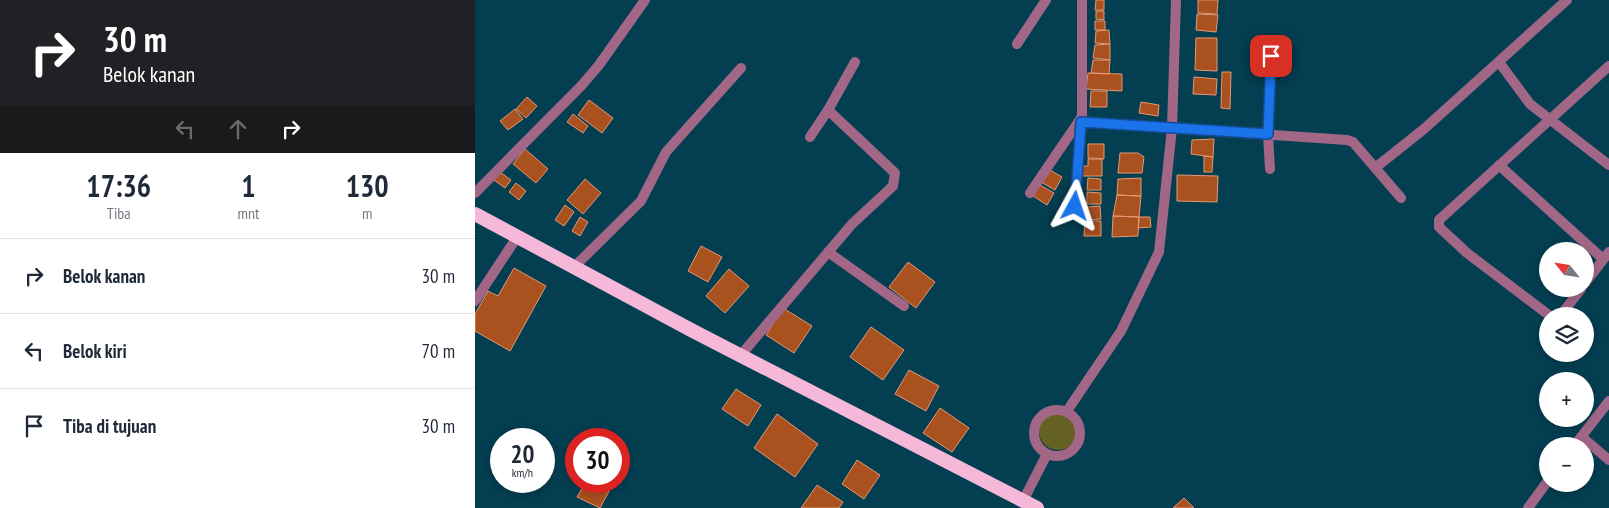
<!DOCTYPE html>
<html lang="id">
<meta charset="utf-8">
<style>
body{margin:0;font-family:"PT Sans Narrow",sans-serif;background:#f2f2f3;color:#1f2937;height:100vh;display:flex;flex-direction:column;font-size:19px;white-space:nowrap}
*{box-sizing:border-box;margin:0}
p{font-size:16px;color:#747a83}
.icon{flex:none;width:28px;height:28px;fill:none;stroke:currentColor;stroke-width:2;stroke-linecap:round;stroke-linejoin:round}
.map{position:relative;flex:1;overflow:hidden}
.side{display:flex;flex-direction:column;background:#fff;width:475px}
.side>*{flex:none}
.hud{background:#202124;color:#fff;overflow:hidden}
.needle{width:32px;rotate:300deg}
.buttons{position:absolute;left:1064px;top:242px;display:grid;gap:10px}
.buttons a{display:grid;place-items:center;width:55px;height:55px;border-radius:50%;background:#fff;box-shadow:0 2px 8px #0003;font-size:25px}
.speed{position:absolute;left:15px;top:428px;display:flex;gap:10px;font-size:25px;font-weight:700;text-align:center}
.speed>*{display:grid;place-content:center;width:65px;height:65px;border-radius:50%;background:#fff;box-shadow:0 2px 8px #0003;line-height:1}
.speed small{font-size:12px;font-weight:400}
.speed .limit{border:8px solid #d22;background:#fff;color:#111}
.pin{position:absolute;display:grid;place-items:center;width:42px;height:42px;color:#fff;margin:-21px;border-radius:10px;box-shadow:0 2px 8px #0006}
.me{position:absolute;width:55px;margin:-28px;rotate:5deg;stroke-linejoin:round;filter:drop-shadow(0 0 4px #0008)}
.turn{display:flex;align-items:center;gap:18px;height:105px;padding:0 20px;font-size:22px}
.turn .icon{width:65px;height:65px;stroke-width:2.5}
.turn b{display:block;font-size:35px;line-height:42px}
.lanes{display:flex;align-items:center;height:48px;padding:0 20px;background:#0003;justify-content:center;gap:25px;direction:ltr}
.lanes .off{opacity:.35}
.eta{display:flex;justify-content:space-evenly;align-items:center;height:85px;text-align:center}
.eta b{font-size:30px;font-weight:600;line-height:35px}
ul{padding:0;list-style:none}
li{display:flex;align-items:center;gap:15px;height:75px;padding:0 20px;border-top:1px solid #e0e1e3}
li div{flex:1}
li b{display:block;font-size:19px}
li em{font-style:normal}
main{display:flex;flex:1;min-height:0}
.map>svg:first-child{display:block}
</style>
<main>
<section class="side">
<div class="hud">
<div class="turn"><svg class="icon" aria-label="right" viewBox="0 0 24 24"><path d="M7 20v-9h11M14 6l5 5-5 5"/></svg><div><b>30 m</b>Belok kanan</div></div>
<div class="lanes"><svg class="icon off" aria-label="left" viewBox="0 0 24 24"><path d="M17 20v-9H6M10 6l-5 5 5 5"/></svg><svg class="icon off" aria-label="ahead" viewBox="0 0 24 24"><path d="M12 20V5M6 11l6-6 6 6"/></svg><svg class="icon" aria-label="right" viewBox="0 0 24 24"><path d="M7 20v-9h11M14 6l5 5-5 5"/></svg></div>
</div>
<div class="eta">
<div><b>17:36</b><p>Tiba</p></div>
<div><b>1</b><p>mnt</p></div>
<div><b>130</b><p>m</p></div>
</div>
<ul>
<li><svg class="icon" aria-label="right" viewBox="0 0 24 24"><path d="M7 20v-9h11M14 6l5 5-5 5"/></svg><div><b>Belok kanan</b></div><em>30 m</em></li>
<li><svg class="icon" aria-label="left" viewBox="0 0 24 24"><path d="M17 20v-9H6M10 6l-5 5 5 5"/></svg><div><b>Belok kiri</b></div><em>70 m</em></li>
<li><svg class="icon" aria-label="arrive" viewBox="0 0 24 24"><path d="M6 21V4h12l-3 4 3 4H6"/></svg><div><b>Tiba di tujuan</b></div><em>30 m</em></li>
</ul>
</section>
<div class="map">
<svg width="1134" height="508" viewBox="0 0 1134 508">
<rect width="100%" height="100%" fill="#043e51"/>
<!-- green -->
<path fill="#646122" d="M564 431a19 19 0 1 1 38 0a19 19 0 1 1-38 0Z"/>
<!-- building -->
<path fill="#a9511f" stroke="#e59973" d="M621,0h8v10h-9z
M723,0h20l-1,14 -19,-1z
M621,11h8v9l-8,-1z
M722,14l21,1 -2,17 -20,-2z
M620,21h10v9h-10z
M634,30l1,14 -15,-1 1,-12z
M721,38h21v33l-22,-1z
M635,44v16l-17,-2 2,-13z
M618,60h17l-1,14 -18,-1z
M747,72h9l-1,37 -9,-1z
M613,73l34,1v17l-36,-2z
M719,77l23,2 -1,16 -23,-1z
M616,91h16v16h-17z
M52,97l10,9 -11,12 -10,-9z
M114,100l24,18 -11,15 -24,-18z
M666,102l18,3 -1,11 -19,-3z
M40,109l8,10 -15,11 -8,-9z
M98,114l15,12 -5,7 -16,-11z
M739,139l-1,18 -22,-3 1,-14z
M613,144h16v15l-16,-1z
M50,149l23,20 -12,14 -23,-19z
M645,153h18l6,4 -2,16h-24z
M729,156l9,1 -1,15h-8z
M613,159h14v17h-23v-10h9z
M573,169l14,8 -7,13 -14,-8z
M25,172l11,8 -6,8 -11,-8z
M702,175l41,1 -1,26 -40,-1z
M613,178l13,1v11h-14z
M666,178v18l-24,-1 1,-16z
M110,179l16,14 -18,21 -16,-14z
M41,183l10,8 -7,9 -10,-8z
M565,185l14,8 -7,12 -14,-9z
M612,192l14,1v11h-14z
M642,195l24,1 -2,21 -26,-1z
M90,205l9,7 -10,14 -9,-6z
M625,206l1,13 -14,1 -1,-13z
M638,216l26,1 -1,19 -26,1z
M105,217l8,5 -8,14 -8,-5z
M664,217h11l1,10 -13,1z
M610,221h16v15h-17z
M226,246l21,11 -14,25 -20,-11z
M433,262l27,20 -19,26 -27,-21z
M39,268l32,18 -36,65 -35,-20v-17l13,-23 10,5z
M254,269l20,17 -24,27 -19,-17z
M308,308l29,18 -18,27 -28,-18z
M396,327l33,23 -21,30 -33,-23z
M434,370l30,16 -13,25 -31,-17z
M261,389l25,16 -13,21 -26,-17z
M465,408l29,20 -17,24 -29,-19z
M302,414l41,30 -23,33 -41,-29z
M382,460l23,15 -16,24 -22,-15z
M111,481h22l5,3 -13,24 -23,-11z
M342,485l26,17 -4,6h-38z
M709,498l10,10h-21z"/>
<g fill="none" stroke-linecap="round" stroke-linejoin="round">
<!-- minor -->
<path stroke="#a26787" stroke-width="10" d="M607,0v122l265,18 6,2 48,56
M542,44l29,-44
M1024,62l31,42 79,61
M335,137l18,-27
M1024,165l104,94
M900,168l49,-39 143,-129
M795,169l-2,-35 3,-78
M0,193l107,-108 17,-20 46,-65
M555,193l51,-75
M600,206l7,-84
M353,252l76,54
M98,268l68,-67 25,-49 75,-84
M1110,283l24,-31
M0,301l42,-64
M1075,316l-83,-63 -28,-26v-7l170,-154
M1085,316l21,-27
M265,356l112,-132 41,-38 2,-13 -67,-63 27,-48
M559 433a23 23 0 1 1 46 0a23 23 0 1 1-46 0Z
M592,411l54,-80 38,-79 13,-124 4,-128
M1107,437l27,23
M1099,446l35,-45
M548,501l24,-47
M1053,508l19,-26"/>
<!-- trunk -->
<path stroke="#f6b8d8" stroke-width="14" d="M0,214l218,117 344,177"/>
</g>
<g fill="none" stroke-linecap="round" stroke-linejoin="round">
<!-- route casing -->
<g stroke="#114b97" stroke-width="12">
<path id="route" d="M600,206l6,-84 187,12 3,-78"/>
</g>
<!-- route -->
<use href="#route" stroke="#1a73e8" stroke-width="9"/>
</g>
</svg>
<div class="buttons">
<a><svg class="needle" viewBox="-14 -14 28 28"><path d="M0-13l5 13h-10z" fill="#e53935"/><path d="M0 13l5-13h-10z" fill="#747a83"/></svg></a>
<a><svg class="icon" aria-label="layers" viewBox="0 0 24 24"><path d="M12 4l9 5-9 5-9-5zM3 14l9 5 9-5"/></svg></a>
<a>+</a>
<a>−</a>
</div>
<div class="speed"><div>20<small>km/h</small></div><div class="limit">30</div></div>
<div class="pin" style="left:796px;top:56px;background:#d93025"><svg class="icon" aria-label="arrive" viewBox="0 0 24 24"><path d="M6 21V4h12l-3 4 3 4H6"/></svg></div>
<svg class="me" style="left:600px;top:206px" viewBox="-20 -20 40 40"><path d="M0-17L14 15 0 8-14 15z" fill="#1a73e8" stroke="#fff" stroke-width="4"/></svg>
</div>
</main>
